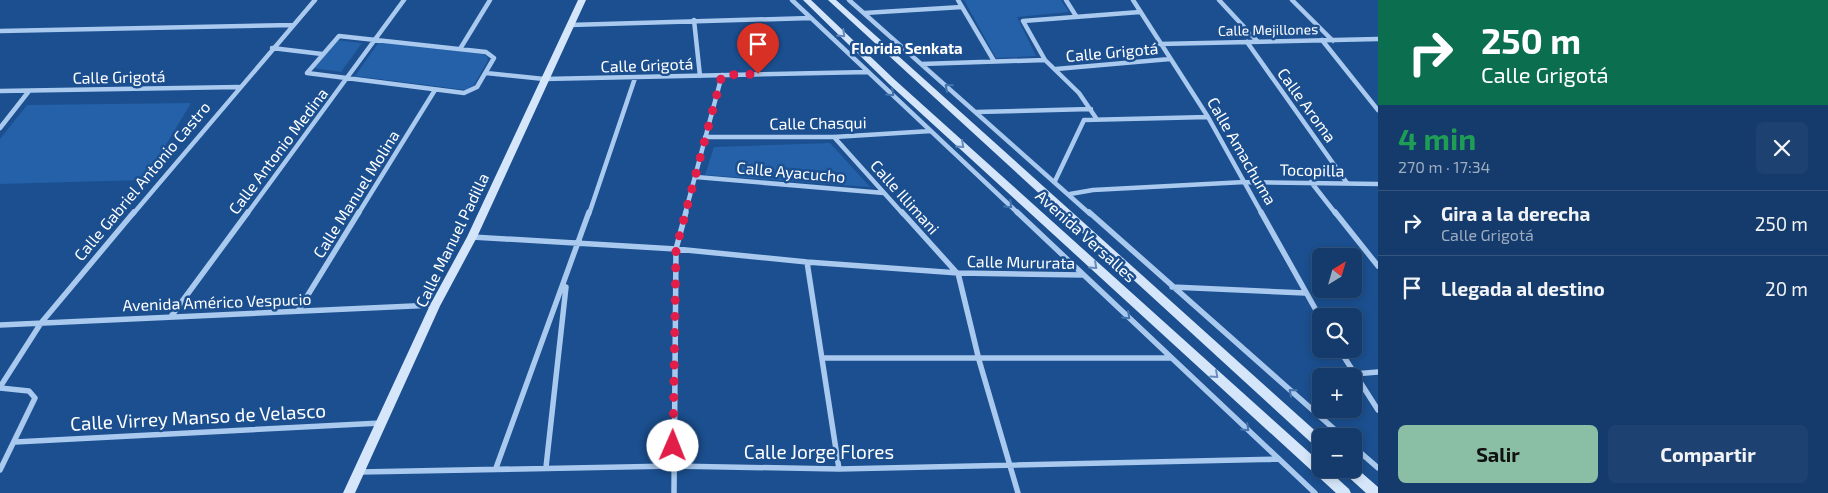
<!DOCTYPE html>
<html lang="es">
<meta charset="utf-8">
<style>
body{margin:0;font-family:"Exo 2",sans-serif;background:#1d4271;color:#f1f3f6;height:100vh;display:flex;flex-direction:column;font-size:19px;white-space:nowrap}
*{box-sizing:border-box;margin:0}
p{font-size:16px;color:#9dadc1}
.icon{flex:none;width:28px;height:28px;fill:none;stroke:currentColor;stroke-width:2;stroke-linecap:round;stroke-linejoin:round}
.map{position:relative;flex:1;overflow:hidden}
.details{display:flex;flex-direction:column;background:#143b6b;width:450px}
.details>*{flex:none}
.top-card{background:#0b6e4f;color:#fff;overflow:hidden}
.needle{width:32px;rotate:37deg}
.controls{position:absolute;left:1312px;top:248px;display:grid;gap:10px}
.controls a{display:grid;place-items:center;width:50px;height:50px;border-radius:8px;background:#143b6b;box-shadow:0 2px 8px #0003,0 0 0 1px #33557e;font-size:25px}
.pin{position:absolute;display:grid;place-items:center;width:42px;height:42px;color:#fff;margin:-51px -21px;border-radius:50% 50% 50% 0;rotate:-45deg;box-shadow:0 0 5px #0007}
.pin .icon{rotate:45deg}
.me{position:absolute;width:55px;margin:-28px;rotate:1deg;stroke-linejoin:round;filter:drop-shadow(0 0 4px #0008)}
.turn{display:flex;align-items:center;gap:18px;height:105px;padding:0 20px;font-size:22px}
.turn .icon{width:65px;height:65px;stroke-width:2.5}
.turn b{display:block;font-size:35px;line-height:42px}
.round{display:grid;place-items:center;flex:none;width:52px;height:52px;border-radius:8px;background:#1d4271}
.summary{display:flex;align-items:center;justify-content:space-between;height:85px;padding:0 20px}
h1{font-size:30px;font-weight:700;line-height:38px;color:#1e9e55}
.primary-button{display:flex;gap:10px;margin-top:auto;padding:10px 20px}
.primary-button a{flex:1;height:58px;border-radius:8px;background:#8abfa5;color:#111;font-size:20px;font-weight:700;line-height:58px;text-align:center}
.primary-button a+a{background:#1d4271;color:#f1f3f6}
ul{padding:0;list-style:none}
li{display:flex;align-items:center;gap:15px;height:65px;padding:0 20px;border-top:1px solid #33557e}
li div{flex:1}
li b{display:block;font-size:19px}
li em{font-style:normal}
main{display:flex;flex:1;min-height:0}
.map>svg:first-child{display:block}
</style>
<main>
<div class="map">
<svg width="1378" height="493" viewBox="0 0 1378 493">
<rect width="100%" height="100%" fill="#1b4f8f"/>
<!-- green -->
<path fill="#2461a8" d="M964,0h97l8,12 -52,5 19,39 -40,2z
M336,40l26,3 -21,29 -28,-4z
M379,42l104,12 4,2 1,4 -14,25 -8,5 -111,-14z
M191,103l-46,77 -145,4v-45l27,-34z
M830,143l40,44 -165,-12 9,-28z"/>
<g fill="none" stroke-linecap="round" stroke-linejoin="round">
<!-- street-far1 -->
<path stroke="#a9c9ee" stroke-width="4.5" d="M792,0l227,214
M849,0l241,214
M958,0l36,61
M1066,0l10,16
M1133,0l75,117 54,97
M1219,0l39,42
M1292,0l41,41
M864,13l98,-6
M694,20l6,56
M570,25l241,-7
M0,31l293,-6
M339,36l147,16 8,6 -17,29 -13,6 -157,-20z
M1322,40l56,70
M1247,42l100,141
M1159,44l219,-5
M272,48l50,6
M460,49l30,-49
M921,64l124,-4
M1056,69l114,-10
M486,73l58,6 324,-7
M0,91l239,-4
M976,112l115,-3
M1096,118l-17,-25 -34,-33 -22,-39 117,-9
M0,128l29,-37
M705,137h129l97,-6
M834,137l69,77
M696,177l188,16
M1055,181l29,-61 124,-3
M1311,182l25,32
M1070,194l23,-4 152,-8 133,2
M133,214l182,-214
M247,214l157,-214
M358,214l77,-124
M589,214l46,-136
M685,214l37,-139"/>
<!-- street -->
<path stroke="#a9c9ee" stroke-width="5.5" d="M902,212l55,61
M1017,212l298,281
M1089,212l253,224
M1261,212l60,107
M1335,212l43,54
M472,237l204,12 131,13 151,11 125,2
M807,262l32,207
M958,273l21,87 39,133
M1172,287l133,6
M298,311l61,-99
M172,315l76,-103
M0,325l435,-20
M1339,349l39,61
M823,358h348
M1354,374l24,-2
M0,387l41,-64 93,-111
M0,388l29,3 6,7 -35,72
M15,442l366,-19
M1354,447l24,21
M546,467l20,-180
M496,468l93,-256
M360,472l313,-6 166,3 440,-10
M674,493l2,-244 10,-37"/>
<!-- secondary -->
<path fill="#d6e6fa" fill-rule="evenodd" d="M578,0h8l-109,237 -37,69 -85,187h-12l87,-188 37,-68z
M803,0h8l84,80 426,383v6h6l22,20 2,4h-15l-447,-409z
M828,0h8l485,436v14l-4,-2z
M1354,466l24,21v6h-12l-22,-20 -2,-4h12z"/>
</g>
<!-- one-way arrows -->
<defs><path id="oneway-chevron" d="M-2-3.5L2.5 0L-2 3.5" fill="none" stroke-width="1.6" stroke-linecap="round" stroke-linejoin="round" transform="scale(1.25)"/></defs>
<g stroke="#668bba">
<use href="#oneway-chevron" transform="translate(842 34) rotate(44)"/>
<use href="#oneway-chevron" transform="translate(961 145) rotate(42)"/>
<use href="#oneway-chevron" transform="translate(1094 266) rotate(42)"/>
<use href="#oneway-chevron" transform="translate(1215 375) rotate(42)"/>
</g>
<g stroke="#4674ac">
<use href="#oneway-chevron" transform="translate(948 87) rotate(-139)"/>
<use href="#oneway-chevron" transform="translate(891 93) rotate(43)"/>
<use href="#oneway-chevron" transform="translate(1009 205) rotate(43)"/>
<use href="#oneway-chevron" transform="translate(1127 316) rotate(43)"/>
<use href="#oneway-chevron" transform="translate(1292 392) rotate(-139)"/>
<use href="#oneway-chevron" transform="translate(1246 428) rotate(43)"/>
</g>
<g fill="none" stroke-linecap="round" stroke-linejoin="round">
<!-- route -->
<path stroke="#e11d48" stroke-width="9" stroke-dasharray="0 16.2" d="M673,446l3,-197 46,-174 36,-1"/>
</g>
<g text-anchor="middle" stroke-width="5" stroke-linejoin="round" paint-order="stroke">
<!-- far-street labels -->
<g font-size="14" fill="#fff" stroke="#1b4f8f">
<text transform="translate(1268 30) rotate(-1)" y="5">Calle Mejillones</text>
</g>
<!-- far-neighbourhood labels -->
<g font-size="15" font-weight="bold" fill="#fff" stroke="#1b4f8f">
<text x="907" y="54">Florida Senkata</text>
</g>
<!-- street labels -->
<g font-size="16" fill="#fff" stroke="#1b4f8f">
<text transform="translate(1112 52) rotate(-5)" y="6">Calle Grigotá</text>
<text transform="translate(647 65) rotate(-2)" y="6">Calle Grigotá</text>
<text transform="translate(119 77) rotate(-1)" y="6">Calle Grigotá</text>
<text transform="translate(1307 105) rotate(54)" y="6">Calle Aroma</text>
<text transform="translate(818 123) rotate(-1)" y="6">Calle Chasqui</text>
<text transform="translate(278 151) rotate(-53)" y="6">Calle Antonio Medina</text>
<text transform="translate(1242 151) rotate(60)" y="6">Calle Amachuma</text>
<text transform="translate(1312 170) rotate(1)" y="6">Tocopilla</text>
<text transform="translate(791 172) rotate(5)" y="6">Calle Ayacucho</text>
<text transform="translate(142 181) rotate(-50)" y="6">Calle Gabriel Antonio Castro</text>
<text transform="translate(356 194) rotate(-58)" y="6">Calle Manuel Molina</text>
<text transform="translate(905 197) rotate(48)" y="6">Calle Illimani</text>
<text transform="translate(1086 236) rotate(42)" y="6">Avenida Versalles</text>
<text transform="translate(452 240) rotate(-64)" y="6">Calle Manuel Padilla</text>
<text transform="translate(1021 262) rotate(1)" y="6">Calle Mururata</text>
<text transform="translate(217 302) rotate(-2)" y="6">Avenida Américo Vespucio</text>
</g>
<!-- near-street labels -->
<g font-size="19" fill="#fff" stroke="#1b4f8f">
<text transform="translate(198 417) rotate(-3)" y="7">Calle Virrey Manso de Velasco</text>
<text x="819" y="459">Calle Jorge Flores</text>
</g>
</g>
</svg>
<div class="controls">
<a><svg class="needle" viewBox="-14 -14 28 28"><path d="M0-13l5 13h-10z" fill="#e53935"/><path d="M0 13l5-13h-10z" fill="#9dadc1"/></svg></a>
<a><svg class="icon" aria-label="search" viewBox="0 0 24 24"><circle cx="10" cy="10" r="6"/><path d="M15 15l6 6"/></svg></a>
<a>+</a>
<a>−</a>
</div>
<div class="pin" style="left:758px;top:74px;background:#d93025"><svg class="icon" aria-label="arrive" viewBox="0 0 24 24"><path d="M6 21V4h12l-3 4 3 4H6"/></svg></div>
<svg class="me" style="left:673px;top:446px" viewBox="-20 -20 40 40"><circle r="19" fill="#fff"/><path d="M0-13L10 11 0 6-10 11z" fill="#e11d48"/></svg>
</div>
<section class="details">
<div class="top-card">
<div class="turn"><svg class="icon" aria-label="right" viewBox="0 0 24 24"><path d="M7 20v-9h11M14 6l5 5-5 5"/></svg><div><b>250 m</b>Calle Grigotá</div></div>
</div>
<div class="summary"><div><h1>4 min</h1><p>270 m · 17:34</p></div><a class="round"><svg class="icon" aria-label="close" viewBox="0 0 24 24"><path d="M6 6l12 12M18 6L6 18"/></svg></a></div>
<ul>
<li><svg class="icon" aria-label="right" viewBox="0 0 24 24"><path d="M7 20v-9h11M14 6l5 5-5 5"/></svg><div><b>Gira a la derecha</b><p>Calle Grigotá</p></div><em>250 m</em></li>
<li><svg class="icon" aria-label="arrive" viewBox="0 0 24 24"><path d="M6 21V4h12l-3 4 3 4H6"/></svg><div><b>Llegada al destino</b></div><em>20 m</em></li>
</ul>
<div class="primary-button"><a>Salir</a><a>Compartir</a></div>
</section>
</main>
